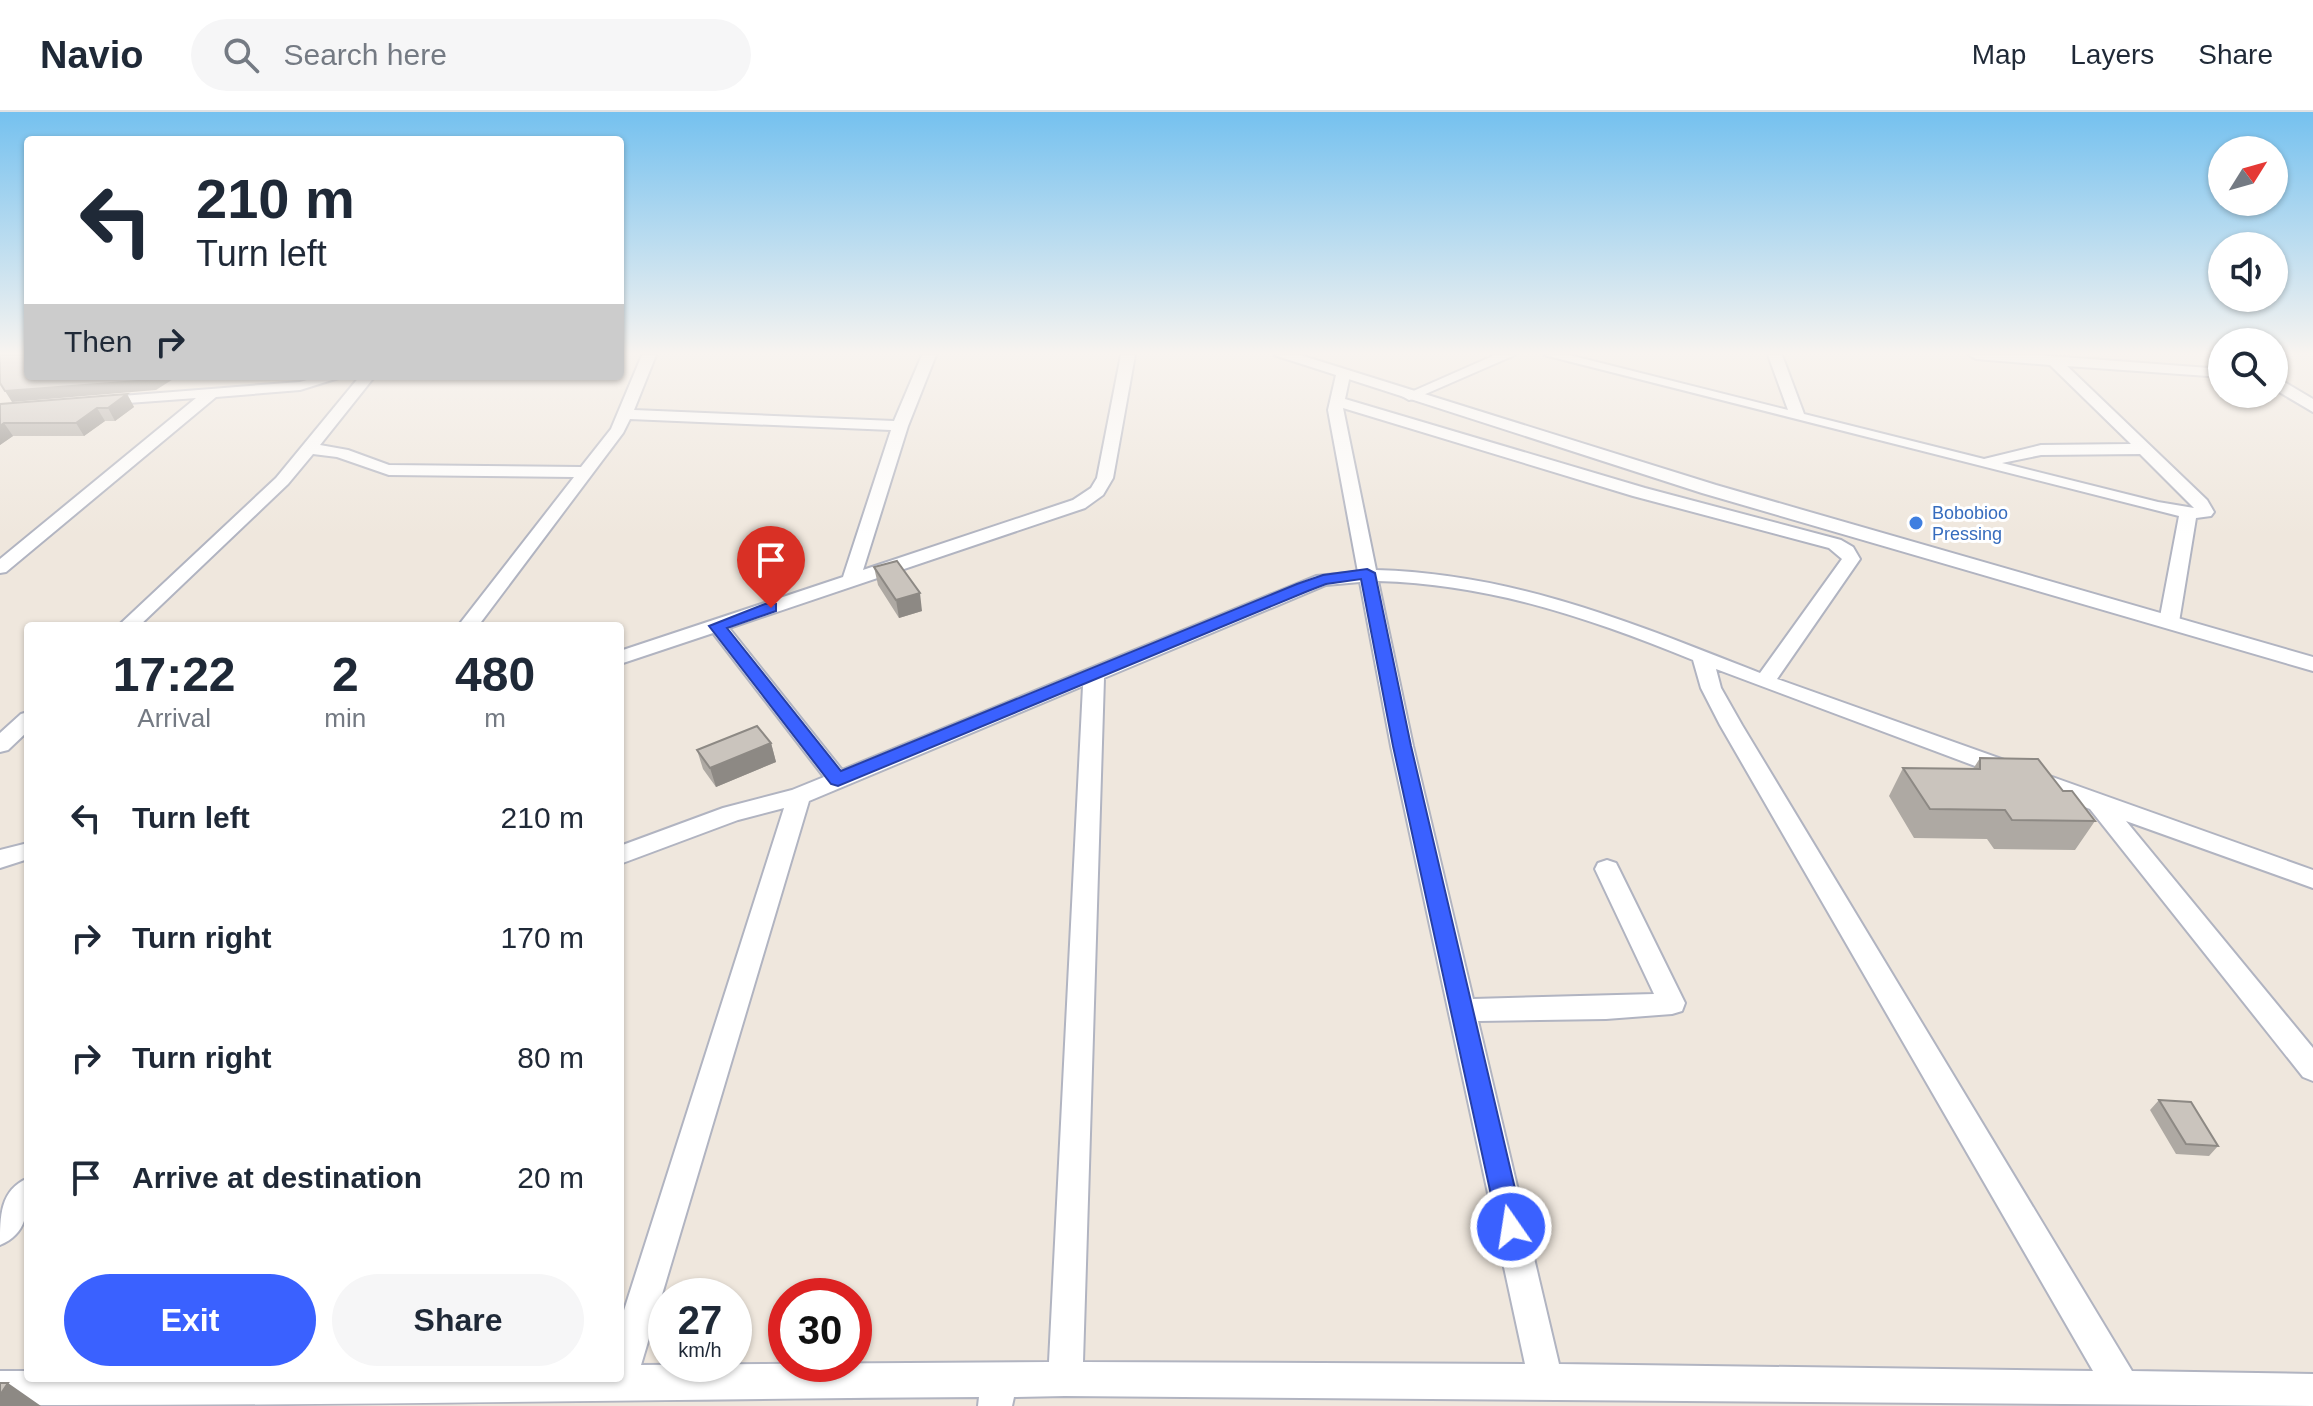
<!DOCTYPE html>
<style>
body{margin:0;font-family:Arial,sans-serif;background:#f6f6f7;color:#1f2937;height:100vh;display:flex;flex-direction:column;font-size:30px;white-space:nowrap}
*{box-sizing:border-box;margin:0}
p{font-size:26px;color:#747a83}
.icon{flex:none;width:44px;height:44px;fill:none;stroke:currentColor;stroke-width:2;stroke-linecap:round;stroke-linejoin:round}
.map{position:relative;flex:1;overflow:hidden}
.side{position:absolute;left:24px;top:510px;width:600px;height:760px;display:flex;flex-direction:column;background:#fff;border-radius:8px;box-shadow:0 2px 6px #0004}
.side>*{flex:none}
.guide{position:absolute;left:24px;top:24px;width:600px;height:244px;border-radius:8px;box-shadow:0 2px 6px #0004;background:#fff;color:#1f2937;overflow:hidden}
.needle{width:52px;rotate:53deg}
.fabs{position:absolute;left:2208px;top:24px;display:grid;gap:16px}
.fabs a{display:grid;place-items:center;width:80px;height:80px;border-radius:50%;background:#fff;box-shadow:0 2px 6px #0004;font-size:40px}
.speed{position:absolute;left:648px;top:1166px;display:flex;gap:16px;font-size:40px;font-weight:700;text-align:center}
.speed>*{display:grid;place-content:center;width:104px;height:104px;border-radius:50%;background:#fff;box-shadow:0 2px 6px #0004;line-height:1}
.speed small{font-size:20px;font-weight:400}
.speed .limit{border:12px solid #d22;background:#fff;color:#111}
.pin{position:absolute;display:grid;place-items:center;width:68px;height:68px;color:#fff;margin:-82px -34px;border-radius:50% 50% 50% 0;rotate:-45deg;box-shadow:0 0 8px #0007}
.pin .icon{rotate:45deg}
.me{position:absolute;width:88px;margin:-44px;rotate:347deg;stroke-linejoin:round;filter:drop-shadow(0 0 6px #0008)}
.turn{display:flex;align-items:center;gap:28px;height:168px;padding:0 40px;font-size:36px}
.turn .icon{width:104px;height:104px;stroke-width:2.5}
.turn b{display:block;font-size:56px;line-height:68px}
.then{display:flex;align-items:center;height:76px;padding:0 40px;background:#0003;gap:16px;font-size:30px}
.eta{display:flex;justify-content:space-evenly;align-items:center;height:136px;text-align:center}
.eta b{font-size:48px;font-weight:700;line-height:56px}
.cta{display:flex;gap:16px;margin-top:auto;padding:16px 40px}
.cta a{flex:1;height:92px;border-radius:48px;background:#3a61ff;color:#fff;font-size:32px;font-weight:700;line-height:92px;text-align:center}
.cta a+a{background:#f6f6f7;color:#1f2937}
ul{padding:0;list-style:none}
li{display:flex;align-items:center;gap:24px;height:120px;padding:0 40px}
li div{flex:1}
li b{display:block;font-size:30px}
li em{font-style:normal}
header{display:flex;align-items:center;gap:48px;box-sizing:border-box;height:112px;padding:0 40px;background:#fff;border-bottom:2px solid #e0e1e3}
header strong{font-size:38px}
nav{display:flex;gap:44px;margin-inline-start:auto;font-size:28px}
.search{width:560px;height:72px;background:#f6f6f7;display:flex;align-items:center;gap:20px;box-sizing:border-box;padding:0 28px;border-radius:44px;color:#747a83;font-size:30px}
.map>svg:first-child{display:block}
</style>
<header>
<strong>Navio</strong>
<div class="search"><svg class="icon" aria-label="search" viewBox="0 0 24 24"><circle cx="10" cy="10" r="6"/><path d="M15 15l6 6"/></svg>Search here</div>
<nav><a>Map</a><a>Layers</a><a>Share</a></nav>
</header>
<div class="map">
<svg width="2313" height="1294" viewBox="0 0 2313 1294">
<rect width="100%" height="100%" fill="#efe7dd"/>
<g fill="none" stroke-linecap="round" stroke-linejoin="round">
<!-- minor casing -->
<g stroke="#b1b4c1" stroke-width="4">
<path id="minor" d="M642,243h14l-22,55 260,11 28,-66h14l-28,71 -45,144 210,-70 18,-12 6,-10 24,-123h14l-22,123 -10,17 -18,13 -356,120 113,142 474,-194 42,-4 -30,-162 8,-35 7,-4 7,4 -5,24 300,89 196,52 12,7 7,12 -83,120 536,191v18l-187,-67 187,227v33l-10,-4 -213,-268 -374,-140 5,19 21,37 390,646 181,3v32l-1248,-10 -51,1 -2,9h-34l1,-9c-327,2 -653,9 -979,8v-34h28v7h592v-55l164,-515 -46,12 -118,44v-18l103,-38 69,-18 32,-13 -111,-144 -93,31v-13l223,-74 48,-147 -261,-11 -7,14 -145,193h-20l116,-149 -185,-2 -52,-18 -24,-3 -25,30 -149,142h-21l158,-148 84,-102h15l-55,69 28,5 41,15 192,2 30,-38zM1343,296l290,88 196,52 13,11 -82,114c-128,-50 -243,-99 -384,-103zM1378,469c112,3 212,37 315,79l8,28 19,37 373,646 -534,-7 -81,-343 128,-2 66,-5 10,-3 3,-8 -66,-134 -3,-6 -9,-3 -9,3 -3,6 59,125 -181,5 -60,-253zM1360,470l31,164 134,618 -442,-2 21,-684 222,-93zM1083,574l-34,676 -408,3 168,-564z
M1495,243h20l-101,44 -5,1 -7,-4z
M1544,243h25l219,55 -20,-55h14l22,59 180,45 57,-14 90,-1 -81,-79 -74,-6 -7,-4h68l185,14v8l-155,-11 140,134 7,12 -3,4 -15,2 -17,104 -10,6 -10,-6 20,-106zM2140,342l54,54 -36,-6 -156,-39 39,-8z
M321,264h24l-45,14 -84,7 -210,175 -6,1v-14l196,-161 -95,7 -7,-4 2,-3 204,-16z
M28,600v19l-20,19 -8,2v-19l21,-19z
M28,731v16l-28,9v-18z
M28,1066c0,27 2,55 -28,67 0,-29 0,-55 28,-67z"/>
</g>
<!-- tertiary casing -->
<g stroke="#b1b4c1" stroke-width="4">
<path id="tertiary" d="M1274,243h26l416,130 597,172v14l-611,-178z
M2274,264l39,23v13l-39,-23z"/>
</g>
<!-- minor -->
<use href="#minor" fill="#fff" fill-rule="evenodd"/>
<!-- tertiary -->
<use href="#tertiary" fill="#fff" fill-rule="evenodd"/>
</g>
<!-- wall -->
<path fill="#aea9a3" d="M127,282l7,13 -19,14h-10l-21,15h-71l-13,9v-41z
M874,455l48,44 -23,7 -21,-33z
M771,631l5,19 -60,25 -13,-18 -6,-19z
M1980,646l115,63 -20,29 -81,-1 -7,-10 -73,-1 -25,-42 14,-28 70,1z
M2159,988l59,46 -9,10 -33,-2 -26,-44z"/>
<!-- shaded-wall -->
<path fill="#8d8984" d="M157,264h21l-22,14 -144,12 -7,-11z
M127,282l7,13 -19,14 -7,-13z
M97,296l8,13 -21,15 -8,-13z
M4,311l9,13 -13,9v-19z
M920,481l2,18 -23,7 -3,-18z
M771,631l5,19 -60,25 -6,-19z
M8,1271l33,23h-41v-11z"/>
<!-- building -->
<path fill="#cac4bd" stroke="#8d8984" stroke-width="2" d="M0,243h28v21h129l-6,4 -146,11 -5,-8z
M127,282l-19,14h-11l-21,15h-72l-4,3v-22z
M897,449l23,32 -24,7 -22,-33z
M757,614l14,17 -61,25 -13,-18z
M1980,646l58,1 25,32h9l23,30 -83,-1 -7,-10 -75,-1 -27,-41 77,1z
M2159,988l32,2 27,44 -32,-2z
M0,1271h8l-8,12z"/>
<!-- sky -->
<linearGradient id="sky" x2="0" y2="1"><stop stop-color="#75c1ef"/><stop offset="0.57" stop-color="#f8f4f0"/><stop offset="1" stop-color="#f8f4f0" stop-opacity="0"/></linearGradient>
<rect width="2313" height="424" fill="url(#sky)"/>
<!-- route -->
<path fill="#3a61ff" stroke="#263fa6" stroke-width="2" d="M1367,457l8,4 36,173 113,481 -4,8 -9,4 -10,-4 -3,-8 -105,-481 -32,-167 -35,5 -18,7 -470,195 -7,-2 -122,-158 56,-22h11v7l-49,17 114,143 456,-187 26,-9z"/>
<!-- markers -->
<circle fill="#3f7fe0" stroke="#fff" stroke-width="3" cx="1916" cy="411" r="8"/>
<g text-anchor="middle" stroke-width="6" stroke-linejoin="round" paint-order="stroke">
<!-- far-shop labels -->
<g font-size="18" fill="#366cbe" stroke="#fff" text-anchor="start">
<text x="1932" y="407">Bobobioo<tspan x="1932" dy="21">Pressing</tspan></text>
</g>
</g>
</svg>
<div class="fabs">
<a><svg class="needle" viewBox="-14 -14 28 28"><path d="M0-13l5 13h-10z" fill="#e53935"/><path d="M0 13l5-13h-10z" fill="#747a83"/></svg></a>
<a><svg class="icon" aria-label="sound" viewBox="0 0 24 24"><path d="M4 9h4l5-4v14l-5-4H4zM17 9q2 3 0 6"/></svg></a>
<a><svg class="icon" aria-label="search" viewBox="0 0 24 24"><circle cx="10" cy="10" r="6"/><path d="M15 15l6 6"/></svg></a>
</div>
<div class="speed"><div>27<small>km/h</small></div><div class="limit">30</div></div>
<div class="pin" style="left:771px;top:496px;background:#d93025"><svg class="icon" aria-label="arrive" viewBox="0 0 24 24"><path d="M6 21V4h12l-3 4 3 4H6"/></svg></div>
<svg class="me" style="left:1511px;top:1115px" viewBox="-20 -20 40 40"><circle r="17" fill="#3a61ff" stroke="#fff" stroke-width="3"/><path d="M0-11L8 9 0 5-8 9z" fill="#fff"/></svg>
<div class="guide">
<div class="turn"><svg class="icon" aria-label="left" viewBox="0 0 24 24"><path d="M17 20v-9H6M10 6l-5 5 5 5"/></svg><div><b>210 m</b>Turn left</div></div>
<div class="then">Then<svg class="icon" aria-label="right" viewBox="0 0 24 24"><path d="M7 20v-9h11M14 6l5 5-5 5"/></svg></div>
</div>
<section class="side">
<div class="eta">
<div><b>17:22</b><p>Arrival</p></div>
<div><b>2</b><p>min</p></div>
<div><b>480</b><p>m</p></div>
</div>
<ul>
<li><svg class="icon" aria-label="left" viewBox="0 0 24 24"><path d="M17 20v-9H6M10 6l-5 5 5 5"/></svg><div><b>Turn left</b></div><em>210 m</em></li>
<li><svg class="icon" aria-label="right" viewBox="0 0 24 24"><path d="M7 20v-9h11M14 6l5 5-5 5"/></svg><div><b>Turn right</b></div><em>170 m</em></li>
<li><svg class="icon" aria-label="right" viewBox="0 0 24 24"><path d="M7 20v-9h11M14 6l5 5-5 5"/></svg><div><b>Turn right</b></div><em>80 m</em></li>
<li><svg class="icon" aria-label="arrive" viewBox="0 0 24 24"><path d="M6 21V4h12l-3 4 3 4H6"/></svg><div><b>Arrive at destination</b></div><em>20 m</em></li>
</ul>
<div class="cta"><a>Exit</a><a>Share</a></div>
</section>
</div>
